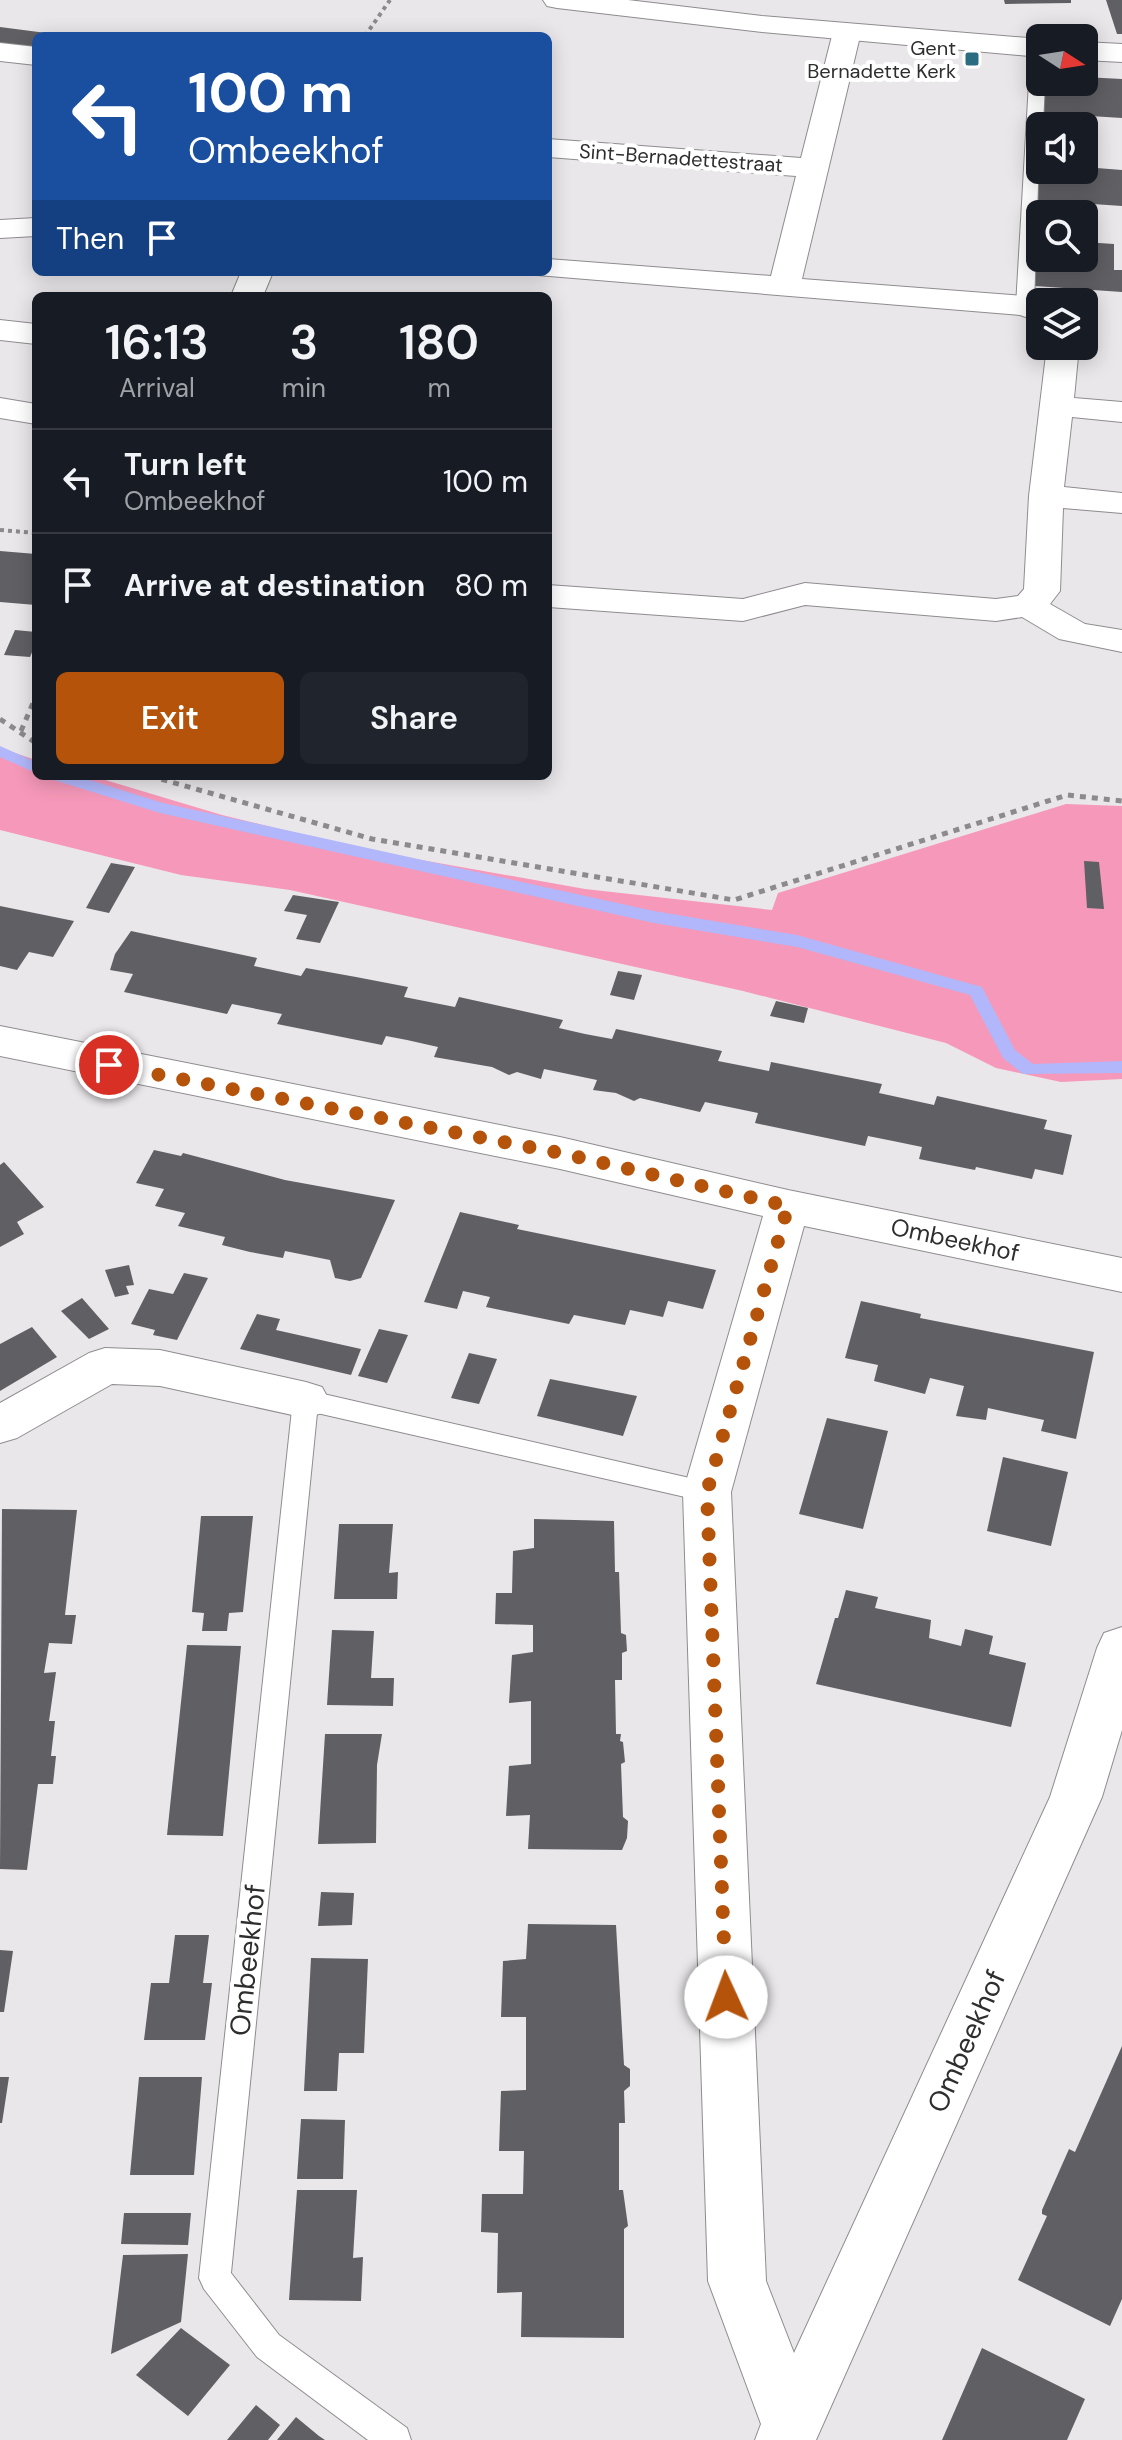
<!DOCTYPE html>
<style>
body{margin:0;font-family:"DM Sans",sans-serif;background:#20242c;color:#f1f3f6;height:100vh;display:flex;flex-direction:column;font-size:30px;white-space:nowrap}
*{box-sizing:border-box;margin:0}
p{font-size:26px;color:#9ea1a6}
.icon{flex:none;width:44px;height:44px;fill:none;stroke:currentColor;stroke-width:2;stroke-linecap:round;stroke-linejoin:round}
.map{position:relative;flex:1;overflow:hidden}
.panel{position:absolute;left:32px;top:292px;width:520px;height:488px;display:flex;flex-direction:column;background:#171b24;border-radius:12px;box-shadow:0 4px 20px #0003}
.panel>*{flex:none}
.guide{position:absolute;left:32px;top:32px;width:520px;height:244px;border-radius:12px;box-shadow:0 4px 20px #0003;background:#1a4fa0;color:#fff;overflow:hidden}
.needle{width:52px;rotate:102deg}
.buttons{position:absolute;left:1026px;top:24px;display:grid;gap:16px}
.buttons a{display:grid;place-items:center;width:72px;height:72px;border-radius:12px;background:#171b24;box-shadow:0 4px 20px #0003;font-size:40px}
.pin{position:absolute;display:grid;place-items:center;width:68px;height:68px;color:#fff;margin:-34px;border:4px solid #fff;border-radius:50%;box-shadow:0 2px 8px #0007}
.me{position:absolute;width:88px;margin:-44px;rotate:358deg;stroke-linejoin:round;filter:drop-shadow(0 0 6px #0008)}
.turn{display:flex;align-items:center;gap:28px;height:168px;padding:0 24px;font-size:36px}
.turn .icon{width:104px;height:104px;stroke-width:2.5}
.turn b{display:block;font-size:56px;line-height:68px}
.then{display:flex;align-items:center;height:76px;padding:0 24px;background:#0003;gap:16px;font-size:30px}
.eta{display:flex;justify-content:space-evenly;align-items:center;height:136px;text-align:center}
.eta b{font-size:48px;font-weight:600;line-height:56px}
.button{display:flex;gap:16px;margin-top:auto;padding:16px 24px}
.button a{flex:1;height:92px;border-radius:12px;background:#b45309;color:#fff;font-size:32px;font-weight:600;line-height:92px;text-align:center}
.button a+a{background:#20242c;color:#f1f3f6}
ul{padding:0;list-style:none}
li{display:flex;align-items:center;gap:24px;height:104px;padding:0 24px;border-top:2px solid #363941}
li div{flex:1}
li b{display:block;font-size:30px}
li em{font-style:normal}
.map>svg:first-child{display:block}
</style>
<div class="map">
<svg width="1122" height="2440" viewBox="0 0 1122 2440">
<rect width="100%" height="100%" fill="#eae7eb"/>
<!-- green -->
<path fill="#f698b9" d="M0,748l36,12v16h56l130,39 149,36 214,38 187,21 6,-17 288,-89 56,2v273l-61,3 -65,-14 -50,-25 -203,-52 -453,-101 -109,-15 -181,-45z"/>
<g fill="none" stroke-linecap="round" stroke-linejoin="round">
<!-- stream -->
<path fill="#b1b7fa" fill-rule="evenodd" d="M0,746l36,16v11l-36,-16z
M52,776h25l86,27 491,108 143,24 185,52 33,63 18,14 89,-3v12l-99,1 -20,-16 -33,-63 -173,-48 -143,-24 -494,-110 -106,-33z"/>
</g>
<!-- building -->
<path fill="#605f63" d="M1004,0h67v3l-66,1z
M1106,0h16v34h-5z
M0,27l54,7v2h-18v13l-36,-4z
M1084,77l38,2v39l-80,-5 2,-31h40z
M1036,163l4,1v6h44v-3l38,3v36l-88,-6z
M1037,239h3v19h44v-16l30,2v26h8v22l-87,-6z
M0,551l36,3v51l-36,-3z
M15,630l21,2v11l-6,14 -26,-2z
M1084,861l15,1 5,47 -17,-1z
M111,863l24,4 -26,46 -23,-5z
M293,895l46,7 -19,41 -24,-4 11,-24 -23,-4z
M0,906l74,15 -21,36 -24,-5 -12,18 -17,-4z
M131,931l126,27 -3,8 47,10 5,-8 50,9 52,10 -4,10 51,10 4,-10 104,23 -4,8 26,6 27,5 4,-10 106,22 -4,10 51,10 2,-9 111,22 -3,9 55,12 3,-9 110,24 -3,9 28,6 -9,40 -28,-6 -3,10 -56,-12 -1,3 -56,-11 3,-12 -29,-6 -25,-5 -3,10 -110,-23 3,-10 -53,-11 -5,10 -60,-14 -6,3 -18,-8 -23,-3 4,-10 -53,-11 -3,10 -24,-7 -8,3 -17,-8 -58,-10 4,-10 -31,-7 -21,-4 -4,9 -105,-21 5,-10 -50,-10 -5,10 -103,-22 9,-18 -23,-4 5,-16z
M618,971l24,4 -8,25 -24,-5z
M776,1001l32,7 -4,15 -34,-7z
M154,1150l27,6 2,-3 102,27 110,20 -34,78 -11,3 -15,-3 -5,-18 -45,-9 -2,7 -33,-6 -28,-7 3,-8 -47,-11 7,-13 -30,-7 9,-17 -28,-6z
M4,1162l40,45 -27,15 7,12 -24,13v-82z
M460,1212l59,13 -2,4 199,41 -13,39 -35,-8 -5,16 -33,-7 -5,15 -51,-10 -5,9 -83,-17 4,-10 -27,-6 -6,18 -33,-7z
M129,1265l5,20 -8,1 3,8 -14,3 -10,-27z
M184,1273l24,5 -31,62 -24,-5 2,-5 -24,-6 18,-35 24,5z
M82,1298l27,31 -20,10 -28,-28z
M861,1301l60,13 -1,4 174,34 -18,87 -35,-8 3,-11 -56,-12 -2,12 -30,-4 8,-30 -34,-8 -5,16 -51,-13 4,-16 -33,-7z
M257,1314l23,5 -4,11 85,19 -10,26 -111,-26z
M32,1327l25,30 -57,34v-47z
M379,1329l29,6 -21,48 -29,-7z
M469,1353l28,6 -18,45 -28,-6z
M550,1379l87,17 -14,40 -86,-20z
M827,1418l61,13 -25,98 -64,-15z
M1003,1457l65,15 -17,74 -64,-15z
M2,1509l75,1 -12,105h11l-4,29 -23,-1 -5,30 12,-1 -7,49h6l-4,35h5l-3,28h-15l-11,86 -27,-1z
M201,1516h52l-10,96 -14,1 -2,18h-25l2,-18 -12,-1z
M534,1519l80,2 1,51h4l2,61 5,2 1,16 -5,2v27h-7l1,54h5l-1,7 3,1 2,20 -4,2 2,53 5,4 -1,17 -5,12 -94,-1 2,-34 -24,1 3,-50 22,-2v-63l-22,2 3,-48 21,-3v-27l-38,-1 1,-31h16l1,-42 21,-3z
M339,1524h54l-4,49 9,-1 -1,27h-63z
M846,1590l32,7 -3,11 56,12 -2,18 32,8 4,-17 28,7 -4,18 37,9 -15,64 -195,-43 19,-66h3z
M332,1630l42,1 -3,47h23l-1,28 -66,-1z
M187,1645l54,1 -18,190 -56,-1z
M325,1734h57l-5,31 -1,78 -58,1z
M321,1892l33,1 -2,32 -34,1z
M528,1924l88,1 8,140 6,4v17l-6,5 1,32h-6v67h4l5,36 -4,3v109l-103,-1 1,-45 -25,1 1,-60 -17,-1 1,-38h41l1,-43h-25l2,-60 25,-1v-73h-25l2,-56 23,-2z
M175,1935h34l-6,48h9l-7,57h-61l7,-57h18z
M0,1950l13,1 -9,61h-4z
M311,1958l57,1 -4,94h-25l-2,38h-33z
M1122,2046v253l-12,27 -92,-46 29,-64 -5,-2v-4l27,-61 6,3z
M0,2077h9l-7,46h-2z
M139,2077h63l-8,98h-64z
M301,2119l44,1 -2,59h-46z
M297,2190h60l-4,68 10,-1 -2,44 -72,-1z
M124,2213h67l-3,32 -67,-1z
M188,2254l-7,68 -70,32 12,-99z
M181,2328l49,37 -42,51 -52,-41z
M982,2348l103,51 -18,41h-125z
M256,2405l24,20 -12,15h-41z
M296,2417l23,19 6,4h-48z"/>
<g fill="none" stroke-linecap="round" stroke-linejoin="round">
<!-- lane casing -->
<g stroke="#8f8c8f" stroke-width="2">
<path id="lane" d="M1040,44v38h5l-2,44h-3l-6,180 -9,5 -9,-5 15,-258z
M306,1390l401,92 9,3 4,7 -4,7 -9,3 -390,-89 -86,860 48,62 128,93 4,12h-43l-111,-83 -53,-68 -5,-11 94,-878 4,-7z"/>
</g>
<!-- street casing -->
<g stroke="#8f8c8f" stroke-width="2">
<path id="street" d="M847,24l10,2 4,6 -59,247 223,17 18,6h-3v20l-20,-7 -483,-40 -2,-3h13v-13l223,17 25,-100 -248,-19v-18l253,19 32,-126 4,-6z
M0,43l36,4v18l-36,-4z
M36,218v18l-36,2v-18z
M241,272h32l-10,24h-32z
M0,320l36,4v20l-36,-4z
M1047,346h32l-5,52 48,4v20l-50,-5 -8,70 58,6v20l-59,-5 -3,83 -10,13 35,20 37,6v22l-63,-13 -37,-22 -26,4 -191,-16 -62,16 -195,-14v-22l195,14 62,-16 191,16 22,-3 6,-7 5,-93z
M0,398l36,6v20l-36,-6z
M0,1026l560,111 228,53 334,68v34l-318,-66 -73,266 35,789 28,72 256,-556 47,-149 7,-15 18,-6v103l-20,67 -286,643h-61l6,-16 -53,-143 -25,-789 80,-276 -203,-47 -560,-113z
M105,1348l55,2 146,32 16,5 7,13 -7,13 -16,5 -146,-32 -48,-2 -95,54 -17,5v-40l89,-50z"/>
</g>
<!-- secondary casing -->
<g stroke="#8f8c8f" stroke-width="2">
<path id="secondary" d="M543,0h85l134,16 278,23v18l-278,-25 -205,-24 -10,-2z
M1084,42l38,2v18l-38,-2z"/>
</g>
<!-- path-far1 -->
<path stroke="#8c8a8c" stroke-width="4" stroke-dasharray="4 4" stroke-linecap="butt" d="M365,36l25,-36
M0,530l36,3"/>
<!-- path -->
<path stroke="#8c8a8c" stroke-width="5" stroke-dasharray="6 6" stroke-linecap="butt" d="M0,719l36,24
M21,731l15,-35
M150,776l222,63 362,61 333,-105 55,6"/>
<!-- lane -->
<use href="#lane" fill="#fff" fill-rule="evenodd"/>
<!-- street -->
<use href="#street" fill="#fff" fill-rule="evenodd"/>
<!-- secondary -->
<use href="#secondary" fill="#fff" fill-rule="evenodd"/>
</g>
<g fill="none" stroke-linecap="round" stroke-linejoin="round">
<!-- route -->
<path stroke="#b45309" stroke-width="14" stroke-dasharray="0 25.2" d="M109,1065l451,88 228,53 -81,286 19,505"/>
</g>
<!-- markers -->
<rect fill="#2c6c80" stroke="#fff" stroke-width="3" x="964" y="51" width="16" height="16" rx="4"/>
<g text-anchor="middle" stroke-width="8" stroke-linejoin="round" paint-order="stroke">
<!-- far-poi labels -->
<g font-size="20" fill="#2f2e2f" stroke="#fff" text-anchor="end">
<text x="956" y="55">Gent<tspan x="956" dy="23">Bernadette Kerk</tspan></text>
</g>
<!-- far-street labels -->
<g font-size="20" fill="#2f2e2f" stroke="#fff">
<text transform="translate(681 158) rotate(4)" y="7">Sint-Bernadettestraat</text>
</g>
<!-- street labels -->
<g font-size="24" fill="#2f2e2f" stroke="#fff">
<text transform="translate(955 1240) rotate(12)" y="8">Ombeekhof</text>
</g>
<!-- near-street labels -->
<g font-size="28" fill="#2f2e2f" stroke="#fff">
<text transform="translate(247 1960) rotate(-84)" y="10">Ombeekhof</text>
<text transform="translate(966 2041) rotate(-66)" y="10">Ombeekhof</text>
</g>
</g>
</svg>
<div class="buttons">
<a><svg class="needle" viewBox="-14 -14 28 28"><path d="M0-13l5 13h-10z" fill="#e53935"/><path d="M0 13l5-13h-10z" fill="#9ea1a6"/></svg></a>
<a><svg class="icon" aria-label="sound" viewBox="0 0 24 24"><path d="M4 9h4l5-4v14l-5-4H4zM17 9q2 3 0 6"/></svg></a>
<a><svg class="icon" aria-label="search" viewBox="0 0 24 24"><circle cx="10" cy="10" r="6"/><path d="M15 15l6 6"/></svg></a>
<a><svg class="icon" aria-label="layers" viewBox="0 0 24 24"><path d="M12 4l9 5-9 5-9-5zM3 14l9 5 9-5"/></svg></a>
</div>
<div class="pin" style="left:109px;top:1065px;background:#d93025"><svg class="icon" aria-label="arrive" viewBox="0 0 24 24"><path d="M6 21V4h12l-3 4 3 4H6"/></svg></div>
<svg class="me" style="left:726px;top:1997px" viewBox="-20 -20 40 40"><circle r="19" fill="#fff"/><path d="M0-13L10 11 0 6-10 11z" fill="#b45309"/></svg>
<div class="guide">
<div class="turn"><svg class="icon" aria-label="left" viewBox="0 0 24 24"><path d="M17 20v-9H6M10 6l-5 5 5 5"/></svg><div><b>100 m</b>Ombeekhof</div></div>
<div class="then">Then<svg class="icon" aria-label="arrive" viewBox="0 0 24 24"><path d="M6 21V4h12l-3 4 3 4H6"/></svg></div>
</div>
<section class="panel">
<div class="eta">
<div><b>16:13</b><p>Arrival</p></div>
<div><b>3</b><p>min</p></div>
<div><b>180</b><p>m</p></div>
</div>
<ul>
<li><svg class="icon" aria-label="left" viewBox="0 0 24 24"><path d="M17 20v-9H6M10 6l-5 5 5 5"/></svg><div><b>Turn left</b><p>Ombeekhof</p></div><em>100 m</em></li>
<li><svg class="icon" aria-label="arrive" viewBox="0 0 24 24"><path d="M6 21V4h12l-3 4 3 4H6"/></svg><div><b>Arrive at destination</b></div><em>80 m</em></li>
</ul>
<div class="button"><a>Exit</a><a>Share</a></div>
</section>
</div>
